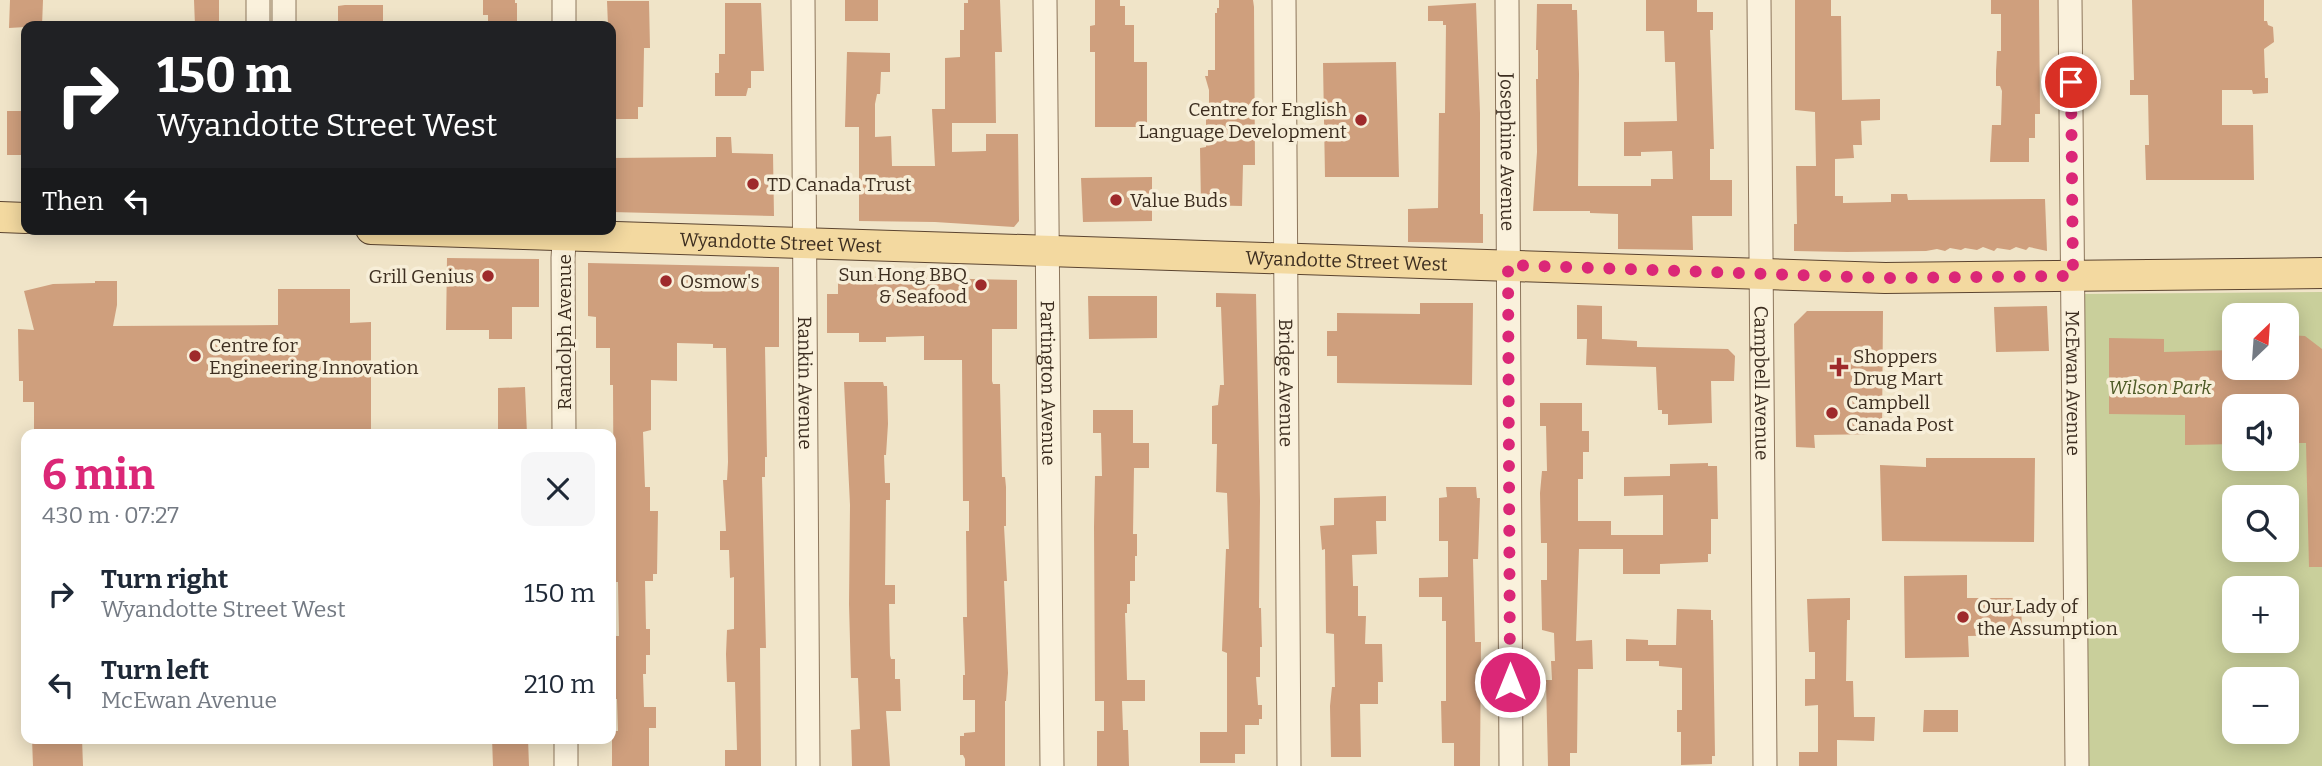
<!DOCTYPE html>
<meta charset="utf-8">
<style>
body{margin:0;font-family:Bitter,serif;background:#f6f6f7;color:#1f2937;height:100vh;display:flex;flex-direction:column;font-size:26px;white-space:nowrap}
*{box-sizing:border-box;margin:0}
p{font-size:23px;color:#747a83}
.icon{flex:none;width:38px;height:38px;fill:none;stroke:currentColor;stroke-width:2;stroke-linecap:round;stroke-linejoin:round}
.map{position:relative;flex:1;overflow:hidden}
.details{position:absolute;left:21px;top:429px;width:595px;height:315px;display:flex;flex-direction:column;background:#fff;border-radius:14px;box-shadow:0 4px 18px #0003}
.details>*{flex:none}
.hud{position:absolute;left:21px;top:21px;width:595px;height:214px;border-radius:14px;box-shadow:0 4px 18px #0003;background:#202124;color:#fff;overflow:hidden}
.needle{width:46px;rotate:25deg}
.fabs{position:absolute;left:2222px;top:303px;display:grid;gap:14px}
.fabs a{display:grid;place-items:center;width:77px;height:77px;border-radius:14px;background:#fff;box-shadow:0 4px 18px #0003;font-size:35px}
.pin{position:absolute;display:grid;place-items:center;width:60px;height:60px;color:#fff;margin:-30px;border:4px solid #fff;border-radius:50%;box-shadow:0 2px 7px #0007}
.me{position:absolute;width:77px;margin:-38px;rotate:0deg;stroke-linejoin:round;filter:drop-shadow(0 0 5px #0008)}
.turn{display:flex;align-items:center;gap:24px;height:147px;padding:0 21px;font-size:32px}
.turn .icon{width:91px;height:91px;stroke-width:2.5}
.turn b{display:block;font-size:49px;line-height:60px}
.then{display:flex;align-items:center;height:66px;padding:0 21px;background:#0003;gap:14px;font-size:26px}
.round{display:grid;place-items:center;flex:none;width:74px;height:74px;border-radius:14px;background:#f6f6f7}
.headline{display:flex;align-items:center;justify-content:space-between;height:119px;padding:0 21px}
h1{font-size:42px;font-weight:700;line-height:52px;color:#db2777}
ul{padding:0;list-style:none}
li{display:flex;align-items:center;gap:21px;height:91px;padding:0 21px}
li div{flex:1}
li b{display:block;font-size:26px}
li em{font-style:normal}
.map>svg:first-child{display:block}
</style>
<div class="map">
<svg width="2322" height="766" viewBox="0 0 2322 766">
<rect width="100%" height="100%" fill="#f0e4c8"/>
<!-- green -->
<path fill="#c9cf9b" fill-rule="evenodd" d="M2322,292v474h-235l-5,-472zM2235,315h52v53h-52zM2235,406h52v52h-52zM2235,497h52v53h-52zM2235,588h52v52h-52zM2235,679h52v53h-52z"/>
<!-- building -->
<path fill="#cf9f7d" d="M10,0h33l-1,26 -33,2z
M194,0h25v26h-24z
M483,0h32v3h2v21h-29v-9h-5z
M845,0h33v21h-33z
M968,0h32l2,52h-7l1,71h-44v29l34,-1v-17h32l1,87 -5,6 -79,-5 -76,-1v-94h-14l2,-75 43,1v19h-9l-1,22h-3l-2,10v33l16,-1 1,30h43l-3,-57h13v-51l15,-1v-27h4v-27h4z
M1095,0h25v6h5v19h9v37h13v65h-52v-75h-5v-26l5,-1z
M1219,0h34l1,7 1,158h-12l-1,41 -41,-1 -1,-57 6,-1v-33l3,-1v-23l-4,-14h3v-6h7v-57h2v-5h2z
M1646,0h51v12h16v18h-3l4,119h-4v31h22v36h-40l1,34 -75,-1v-35l-28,-1v-2h-57l4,-59 -1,-73h2v-29h-2l1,-46h35v6h5l2,64 -1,112h73v-7h22l-1,-28 -31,1v4h-17v-34l53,-1 -2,-59h-10l-1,-31h-18z
M1795,0h36v16h10l1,84 38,-1v21l-19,1 1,24h-9l1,13 -19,1v37h8v7l48,-1v-8h16l1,6 137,-1 2,52 -18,-4 -3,3 -10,-3 -6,3 -13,-2 -3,3 -11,-4 -6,3 -12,-2 -4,2 -11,-2 -5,3 -8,-2 -11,2 -79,1 -53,-1v-27h3l-1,-58h20l-1,-54 -20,-2z
M1991,0h48l1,114h-5v24h-6v24h-39l2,-37h9l1,-34 -2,-5h-4v-15l1,-20h4v-37h-10z
M2132,0h132v21h3l1,4 5,2 1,15 -10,7 1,29h3v15l-15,1 -1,-4h-30v35h31l1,55h-108l-1,-35h4l-1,-50h-18v-15h4z
M607,1h42l1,47h-6l-1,59h-5v12h-27v-93h-3z
M725,3h36l3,68h-13v17h-3l-2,8h-31v-23h4v-19h6z
M1476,3l4,110v101h3v29l-75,-1v-33l30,-1 1,-95h6l1,-88h-3v-4h-15v-15z
M345,5h38v21h-45v-20z
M1396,62l3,115h-74l-2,-114z
M7,111h19v44h-19z
M716,137h15l1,16 41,1 1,62 -163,-4v-54l105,-1z
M1152,177v44l-69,1 -2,-44z
M447,258l92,1v48h-27v32h-23v-9h-43z
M588,263l191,4v80h-14l2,110h-2v20h-3l4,171h-6l1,118h-36v-16h12l-2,-68h-8l-1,-28 1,-24 7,-1v-52l-4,1 -1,-28h-9v-19h6l-3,-51h4l1,-18 -2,-114h-13v-4l-36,-1v38l-26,-1v50l-8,2 2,55h5v24h8l-1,63h-4v7h-8l1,48h4v26h-4v19h-3l1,33h12v21h-7v38h-37v-35h6l-1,-32h-5l-1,-18v-45h8l-1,-54h-4l-1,-197h-3v-37h-14v-31l-8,-1z
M838,276l179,4v49h-25v52l1,3h7l2,93h3l1,10v39h-2l3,55h-3l4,92 -2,28h-1v65h-40v-7l-2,-4h-3v-19h4v-3l11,-1v-32h-12v-25h2l-2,-58h4l-1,-86h3v-30h-6l-1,-141h-38v-24l-38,1v5h-27v-9h-32v-39h11z
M95,281h22v24l-4,21 165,-1v-36h72v34l21,-1v112h-337v-32h-11v-21h-4l-1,-52 16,1 -10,-39 29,-7 42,-1z
M1216,293l40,1 4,207 -1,107h2l1,39h-2v30h-4l2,28h4v14h-3v6h-14v29h-10v9h-35v-31h27v-79l-5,-2 4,-102h3l-1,-29 -1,-27 -11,-1 1,-48h-5v-38l6,-1 2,-20h4l-3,-78h-5z
M1088,296h69v42l-68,1z
M1420,303h53l-1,82 -135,-2v-27h-10v-25h10v-18l83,1z
M1577,305l25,1v33l35,2v6l91,2 7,7 -1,25h-23l1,42 -44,2v-11h-6v-4h-4l-2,-43 -70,-2 1,-26h-10z
M2047,306l2,45 -53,1 -2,-45z
M1807,311h76l-1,123 -68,1 1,13 -19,-1 -2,-123z
M2287,335l18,1 17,13v218h-13l-3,-124h-19v-37h-52v38l-50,1v-30l-76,-1v-76l55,1v13l71,-2v18h52z
M844,382h39l1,4h3l1,38 -2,31h-2l1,28h5v17h-4l-1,85h10v19h-6l1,51 1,4h4v20h5l1,32h-15l4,55h-38l-1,-36 9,-1 -2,-51h-7l-2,-74 1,-99z
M525,387l2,47h-29v-46z
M1540,403h42v28h7v21h-6v27h-5v42h33v14h52v-40l-39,1v-19l46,-1v-12l38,-1v3h9l1,53h-7v35h-3v8l-48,2v10h-37v-25h-44l-3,92 16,-1 1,29h-15l-1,84h-7v13h-22l-2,-86h6l-1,-19h4l-1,-28 -12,-3 -1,-50h6v-37h-6l-1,-50 2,-22h5l-1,-45h-6z
M1093,410h40v33h16v25h-15l-1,66h4v22h-2v25h-5v23h-3v9h-2l2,67h18v21h-23l1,29h5l1,36h-32v-35h7v-30h-9l-1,-174 1,-51h7l-1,-43h-8z
M1926,458h109l-1,84 -152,-1 -2,-76 46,2z
M1446,487h30l1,11h3l-2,61h-5l2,83h6l-1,124h-26v-23h-12l-1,-42h5v-80h-4v-24h-23v-19l29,-1v-36h-9v-43l8,-1z
M1386,496v25h-10l1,33 -25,1 1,28v3h5v30h8l-1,28h17l1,38h-5v22h-18l1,53h-30l-1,-51 2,-19h3l-1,-53 -8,-1 -1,-84 -3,1 -2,-24 14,-1v-27z
M1967,575v23h54l1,37 -54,1 1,21 -64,1 -1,-82z
M1850,598v22h-3l-1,61h7l1,36h21l-1,24 -37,-1v26h-38v-14h19v-47l-13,1v-27h10v-27h-6l-2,-53z
M1677,609l34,1v10h2l2,136h-3v8l-31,1v-33h-4v-22h5v-42l-23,-2v-5h-33v-22l22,1v5h28z
M1924,710h34v22h-35z
M32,738h50l1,28h-50z
M492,738h36l1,28h-36z"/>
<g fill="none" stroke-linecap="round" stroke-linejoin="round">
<!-- minor casing -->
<g stroke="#8d765c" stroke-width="25">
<g id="minor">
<path d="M258,0v26"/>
<path d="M284,0v26"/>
<path d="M564,0v26"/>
<path id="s1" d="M803,0l5,766"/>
<path id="s2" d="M1045,0l7,766"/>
<path id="s3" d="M1284,0l5,766"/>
<path id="s4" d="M1507,0l4,766"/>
<path id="s5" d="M1759,0l6,766"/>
<path id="s6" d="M2070,0l7,766"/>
<path d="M564,434l-1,-176 2,-29"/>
<path d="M566,738v28"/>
</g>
</g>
<!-- major casing -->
<g stroke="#5b4430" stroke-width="32">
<g id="major">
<path d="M0,217l26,1"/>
<path id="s7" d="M371,229l1514,49 437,-5"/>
</g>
</g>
<!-- minor -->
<use href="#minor" stroke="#faf1dc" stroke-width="23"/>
<!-- major -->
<use href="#major" stroke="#f3d9a0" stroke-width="30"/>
</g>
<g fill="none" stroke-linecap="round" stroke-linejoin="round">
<!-- route -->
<path stroke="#db2777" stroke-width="12" stroke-dasharray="0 21.6" d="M1510,682l-2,-417 377,13 188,-2 -2,-194"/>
</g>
<!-- markers -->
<g fill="#9e2a2b" stroke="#f7eed8" stroke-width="2.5">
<circle cx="1361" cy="120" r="7"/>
<circle cx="753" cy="184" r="7"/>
<circle cx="1116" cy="200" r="7"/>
<circle cx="488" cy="276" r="7"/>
<circle cx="666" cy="281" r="7"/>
<circle cx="981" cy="285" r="7"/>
<circle cx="195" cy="356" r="7"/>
<path d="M1835.5 356.5h7v7h7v7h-7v7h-7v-7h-7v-7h7z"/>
<circle cx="1832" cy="413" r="7"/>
<circle cx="1963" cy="617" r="7"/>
</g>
<g text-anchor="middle" stroke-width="7" stroke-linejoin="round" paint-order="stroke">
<!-- poi labels -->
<g font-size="19" fill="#3d2e20" stroke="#f7eed8" text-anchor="start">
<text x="1347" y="116" text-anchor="end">Centre for English<tspan x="1347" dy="22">Language Development</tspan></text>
<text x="767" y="191">TD Canada Trust</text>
<text x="1130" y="207">Value Buds</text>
<text x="967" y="281" text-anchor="end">Sun Hong BBQ<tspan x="967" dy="22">&amp; Seafood</tspan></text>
<text x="474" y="283" text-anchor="end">Grill Genius</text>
<text x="680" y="288">Osmow's</text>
<text x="209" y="352">Centre for<tspan x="209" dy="22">Engineering Innovation</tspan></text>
<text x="1853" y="363">Shoppers<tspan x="1853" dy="22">Drug Mart</tspan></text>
<text x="1846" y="409">Campbell<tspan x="1846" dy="22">Canada Post</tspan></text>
<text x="1977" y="613">Our Lady of<tspan x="1977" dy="22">the Assumption</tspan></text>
</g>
<!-- street labels -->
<g font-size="19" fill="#3d2e20" stroke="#f7eed8">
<text dy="7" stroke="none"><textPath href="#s4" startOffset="152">Josephine Avenue</textPath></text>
<text dy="7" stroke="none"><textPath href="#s7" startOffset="410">Wyandotte Street West</textPath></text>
<text dy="7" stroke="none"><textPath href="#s7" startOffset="976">Wyandotte Street West</textPath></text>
<text transform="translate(564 332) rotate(-90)" y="7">Randolph Avenue</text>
<text dy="7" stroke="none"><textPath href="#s1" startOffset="383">Rankin Avenue</textPath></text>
<text dy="7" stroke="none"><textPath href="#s2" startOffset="383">Partington Avenue</textPath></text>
<text dy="7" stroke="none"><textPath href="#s3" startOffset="383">Bridge Avenue</textPath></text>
<text dy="7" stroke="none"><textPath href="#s5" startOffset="383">Campbell Avenue</textPath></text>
<text dy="7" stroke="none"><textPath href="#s6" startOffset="383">McEwan Avenue</textPath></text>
</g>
<!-- park labels -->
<g font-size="19" font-style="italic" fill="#4d5a26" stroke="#f7eed8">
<text x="2160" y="394">Wilson Park</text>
</g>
</g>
</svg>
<div class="fabs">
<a><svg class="needle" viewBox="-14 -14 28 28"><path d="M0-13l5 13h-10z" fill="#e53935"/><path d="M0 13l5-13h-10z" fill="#747a83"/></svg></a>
<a><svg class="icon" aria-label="sound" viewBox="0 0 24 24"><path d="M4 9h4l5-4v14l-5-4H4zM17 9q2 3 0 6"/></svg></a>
<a><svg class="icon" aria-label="search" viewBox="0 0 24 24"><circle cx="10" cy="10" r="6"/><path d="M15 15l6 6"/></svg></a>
<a>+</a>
<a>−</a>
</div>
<div class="pin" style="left:2071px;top:82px;background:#d93025"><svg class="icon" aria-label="arrive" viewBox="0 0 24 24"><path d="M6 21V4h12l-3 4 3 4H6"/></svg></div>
<svg class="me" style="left:1510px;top:682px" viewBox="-20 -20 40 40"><circle r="17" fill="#db2777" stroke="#fff" stroke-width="3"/><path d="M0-11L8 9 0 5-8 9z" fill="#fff"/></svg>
<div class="hud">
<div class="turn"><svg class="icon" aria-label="right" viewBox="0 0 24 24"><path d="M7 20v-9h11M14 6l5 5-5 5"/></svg><div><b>150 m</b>Wyandotte Street West</div></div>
<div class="then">Then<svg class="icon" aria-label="left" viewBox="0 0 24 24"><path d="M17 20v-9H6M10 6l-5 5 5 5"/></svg></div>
</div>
<section class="details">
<div class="headline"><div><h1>6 min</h1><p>430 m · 07:27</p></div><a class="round"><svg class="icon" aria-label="close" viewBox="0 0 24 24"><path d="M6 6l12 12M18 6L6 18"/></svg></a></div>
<ul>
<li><svg class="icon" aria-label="right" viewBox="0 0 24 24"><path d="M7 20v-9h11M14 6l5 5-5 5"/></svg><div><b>Turn right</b><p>Wyandotte Street West</p></div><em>150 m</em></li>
<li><svg class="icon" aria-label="left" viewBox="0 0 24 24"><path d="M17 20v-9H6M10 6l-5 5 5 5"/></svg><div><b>Turn left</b><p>McEwan Avenue</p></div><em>210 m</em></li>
</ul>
</section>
</div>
